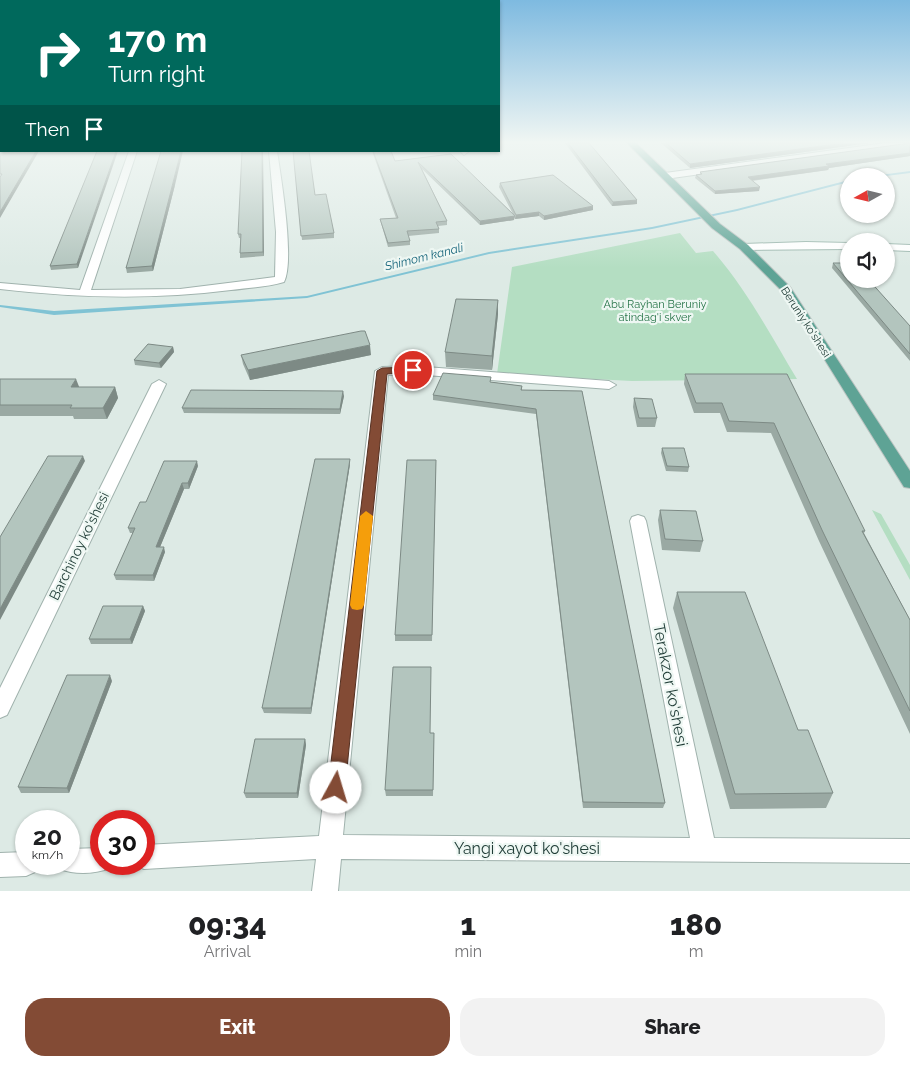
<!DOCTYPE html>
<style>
body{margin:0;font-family:Raleway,sans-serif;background:#f2f2f2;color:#202124;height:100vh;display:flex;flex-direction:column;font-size:19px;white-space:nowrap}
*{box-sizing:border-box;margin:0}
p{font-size:16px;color:#757577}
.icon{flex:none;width:28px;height:28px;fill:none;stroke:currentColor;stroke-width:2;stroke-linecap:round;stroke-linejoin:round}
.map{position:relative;height:891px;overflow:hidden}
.sheet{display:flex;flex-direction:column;background:#fff;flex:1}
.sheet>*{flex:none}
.top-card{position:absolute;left:0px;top:0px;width:500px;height:152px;box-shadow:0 1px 4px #0004;background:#00695c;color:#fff;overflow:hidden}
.needle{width:32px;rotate:262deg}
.tools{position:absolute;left:840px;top:168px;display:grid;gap:10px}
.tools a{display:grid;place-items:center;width:55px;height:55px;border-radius:50%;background:#fff;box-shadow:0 1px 4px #0004;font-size:25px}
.speed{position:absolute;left:15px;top:810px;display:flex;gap:10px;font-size:25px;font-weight:700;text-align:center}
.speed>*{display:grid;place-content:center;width:65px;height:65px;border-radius:50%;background:#fff;box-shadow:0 1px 4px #0004;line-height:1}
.speed small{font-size:12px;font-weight:400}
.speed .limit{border:8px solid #d22;background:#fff;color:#111}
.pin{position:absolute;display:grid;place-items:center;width:42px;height:42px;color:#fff;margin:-21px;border:2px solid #fff;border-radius:50%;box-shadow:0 1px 5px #0007}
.me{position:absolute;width:55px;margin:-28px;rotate:6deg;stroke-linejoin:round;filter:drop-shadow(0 0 4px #0008)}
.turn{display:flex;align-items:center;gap:18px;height:105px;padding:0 25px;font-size:22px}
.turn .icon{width:65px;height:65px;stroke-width:2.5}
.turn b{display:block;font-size:35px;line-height:42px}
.then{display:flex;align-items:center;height:48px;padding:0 25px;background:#0003;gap:10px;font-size:19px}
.eta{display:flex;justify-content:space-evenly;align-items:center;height:85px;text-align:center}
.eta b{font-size:30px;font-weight:800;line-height:35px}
.action{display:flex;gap:10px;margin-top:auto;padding:10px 25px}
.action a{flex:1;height:58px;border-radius:20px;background:#834b35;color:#fff;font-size:20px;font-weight:800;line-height:58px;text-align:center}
.action a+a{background:#f2f2f2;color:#202124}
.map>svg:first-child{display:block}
</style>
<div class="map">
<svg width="910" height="891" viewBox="0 0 910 891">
<rect width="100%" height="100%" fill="#ddeae5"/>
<!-- green -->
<path fill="#b4dec2" d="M680,233l16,20 17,-2c34,39 58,85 84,128l-165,2 -135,-7 15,-107z
M872,510l9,4 29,51v15z"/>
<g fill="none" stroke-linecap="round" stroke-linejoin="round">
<!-- stream -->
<path fill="#80c3d4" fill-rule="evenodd" d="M910,171v2l-24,3h-8l2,-1z
M849,180v2l-112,29 -85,18 -163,25 -182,44 -253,17 -54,-8v-2l54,6 253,-15 182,-44 163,-25 85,-18z"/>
<!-- street casing -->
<g stroke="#a0b2ad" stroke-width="2">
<path id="street" d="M886,143h24v2l-245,34 -4,-3 4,-3z
M129,151h8l-46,139 89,-1 95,-12 1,-45 -7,-81h8c4,26 18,110 7,131 -17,5 -35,6 -53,8 -78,10 -153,8 -231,-1v-6l80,7z
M460,151h8v1l-4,3z
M413,366l196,15 7,4 -7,4 -196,-15 -25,1 -45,460 347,3 -60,-317 2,-4 6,-2 6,2 2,4 68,317 196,1v24l-569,-4 -3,32h-26l4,-32 -172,10 -9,-4v-1h9v-19l175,-9 56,-465 7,-4z
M159,380l7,4 -159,331 -7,3v-30l152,-304z
M101,848v16h11l-2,4c-15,6 -35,7 -50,1l-2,-5h11v-15z
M26,852v12h12l-3,8 -9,4 -26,1v-24z"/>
</g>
<!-- secondary casing -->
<g stroke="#9cb7ae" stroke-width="2">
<path id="secondary" d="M806,242l43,1v6l-105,1 -5,-3 5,-3z
M886,244l24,1v6l-24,-1z"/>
</g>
<!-- primary casing -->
<g stroke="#bcc4c2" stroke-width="2">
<path id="primary" d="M627,143h9l84,81 28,21 42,42 120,184v17l-6,-1 -122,-196 -42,-42 -28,-21z"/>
</g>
<!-- street -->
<use href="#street" fill="#fff" fill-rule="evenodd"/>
<!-- secondary -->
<use href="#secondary" fill="#fff" fill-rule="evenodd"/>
<!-- primary -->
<use href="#primary" fill="#5ea395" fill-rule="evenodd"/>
</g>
<!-- wall -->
<path fill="#9aa9a3" d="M565,143h24l48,57v4l-25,2z
M661,143h208l-179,25z
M910,143v13l-81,12 -1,2 -76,11 7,10 -44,3 -20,-16 1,-3 4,-1v-2z
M97,151l-19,117 -27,2 -1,-4z
M263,151l1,105 -24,2v-20h-1l-1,-4z
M293,151l41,82v5l-32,2z
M372,151h19l4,10 56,-7 62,60 -14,-27 1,-4 93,27 -49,10 -5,-4 -24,3 -1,-2v3l-34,5 -58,-56 25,52v4l-9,1 1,3v4l-31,3 2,5v4l-22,2 -7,-24 -1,-4 16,-1z
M175,185l-22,86 -26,2 -1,-5z
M833,263l77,63v35l-78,-93z
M498,300v14l-6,56 -46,-3 -1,-15z
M173,347l1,5 -13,16 -26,-3 -1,-5z
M241,355h130l-121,25 -7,-16z
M685,374h102l78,157 -1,2 46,87v114l-91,-193 -48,-108 -44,-1 -7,-19h-26l-10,-29z
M0,379l79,8h36l3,11 -11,21h-33l-1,-3h-73z
M491,382l31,4v4l60,1 83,412 -2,5h-80l-47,-394 -103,-14v-5z
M344,396l-4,18 -156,-1 -2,-5z
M634,398l23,20 -2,9h-18l-4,-20z
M662,448l27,19 -1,5 -22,-1 -5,-18z
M436,460l-4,181h-37v-6z
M350,464l-39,250 -47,-1 -2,-5z
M198,466l-9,23h-5l-24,58 5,5 -11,29 -38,-1 -2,-5 19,-42h-3l-2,-5 18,-26z
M660,510l43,31 -3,11 -38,-2 -4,-30z
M677,592l156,201 -7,15 -96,1 -57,-201z
M143,606l2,5 -13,33h-41l-2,-5z
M112,681l-43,112h-48l-3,-6z
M430,733h4l-1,63h-47l-1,-6z
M305,739l1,6 -8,53h-52l-2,-5z"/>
<!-- shaded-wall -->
<path fill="#7d8a85" d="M843,143h26l-179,25v-4z
M36,151h3l-39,67v-6z
M116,151h2l-40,117 -1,-4z
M181,151h2l-8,34 -22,86 -1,-5z
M262,151h1l1,105 -1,-4z
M910,153v3l-81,12 -1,2 -81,11 1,-4 78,-13z
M760,187l-1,4 -44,3v-3z
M637,200v4l-25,2 1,-4z
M593,206v4l-49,10v-4z
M539,212v4l-24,3 1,-4z
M515,216l-1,4 -34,5v-4z
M498,300v14l-6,56v-14z
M370,345l1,10 -121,25 -2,-10z
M173,347l1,5 -13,16 -2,-5z
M76,379l4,10 -9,-2z
M115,387l3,11 -11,21 -4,-11z
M343,391l1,5 -4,18v-5z
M83,456l2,5 -85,159v-11z
M350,459v5l-39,250v-6z
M197,461l1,5 -9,23 -1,-6z
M182,483l2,6 -26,63 -2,-5z
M164,547l1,5 -11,29 -1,-6z
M143,606l2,5 -13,33 -2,-5z
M110,675l2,6 -43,112 -2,-5z
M305,739l1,6 -8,53 -1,-5z"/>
<!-- building -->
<path fill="#b3c5be" stroke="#7d8a85" d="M0,143h1v8h35l-36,61v-35l2,-3h-2z
M568,143h21l48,57 -24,2z
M666,143h177l-153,21z
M910,143v10l-84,11 3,2 -81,11 12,10 -45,4 -19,-16 6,-1 -2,-2z
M97,151h19l-39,113 -27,2z
M161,151h20l-29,115 -26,2z
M242,151h20l1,101 -23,1 1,-19h-3z
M293,151h16l6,44 11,-1 8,39 -33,3z
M373,151h18l4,10 56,-7 64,62 -35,5 -62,-59 29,59 -11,1 3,7 -32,2 3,10 -22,2 -8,-24 18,-1z
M553,175l40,31 -49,10 -5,-4 -23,3 -16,-32z
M833,263h16v16h19l42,47v28z
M456,299l42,1 -6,56 -47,-4z
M361,331h4l5,14 -122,25 -7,-15z
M148,344l25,3 -14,16 -25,-3z
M443,373l48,4 -1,5 32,4 -1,4 61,1 83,412 -82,-1 -47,-393 -103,-14z
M685,374h102l78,157h-3l48,89v91l-88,-181 -48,-107 -45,-2 -7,-18h-26z
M0,379h76l-5,8h44l-12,21h-33l2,-3h-72z
M191,390l152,1 -3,18 -158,-1z
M634,398l18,1 5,19h-18z
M662,448h22l5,19 -22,-1z
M48,456h35l-83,153v-72z
M315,459h35l-39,249h-49z
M407,460h29l-4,175h-37z
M164,461h33l-9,22h-6l-26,64h8l-11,28h-39l21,-47h-7l12,-26h6z
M660,510l36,1 7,30 -38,-2z
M677,592h68l53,138h10l25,63 -98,1z
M103,606h40l-13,33h-41z
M393,667h38l-1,66h4l-1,57h-48z
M67,675h43l-43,113 -49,-1z
M255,739h50l-8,54h-53z"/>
<!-- sky -->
<linearGradient id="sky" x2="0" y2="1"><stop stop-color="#7ebae0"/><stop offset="0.53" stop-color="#f0f6f3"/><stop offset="1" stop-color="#f0f6f3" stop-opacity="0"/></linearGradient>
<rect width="910" height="268" fill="url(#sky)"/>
<!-- route -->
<path fill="#834b35" stroke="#553122" d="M413,367h4v5l-30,2 -42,414 -3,5 -6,3 -6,-3 -2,-5 49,-417 5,-3z"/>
<!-- slow -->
<path fill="#f59e0b" d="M366,511l7,5 -9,89 -2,4 -5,1 -5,-1 -2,-4 10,-89z"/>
<g text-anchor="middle" stroke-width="4.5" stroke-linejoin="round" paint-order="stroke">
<!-- far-park labels -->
<g font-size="11" fill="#267448" stroke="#eef7f3">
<text x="655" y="308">Abu Rayhan Beruniy<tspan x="655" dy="13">atindag'i skver</tspan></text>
</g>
<!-- far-street labels -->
<g font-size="11" fill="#1e3b35" stroke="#eef7f3">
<text transform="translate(806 322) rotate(57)" y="4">Beruniy ko'shesi</text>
</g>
<!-- far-water labels -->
<g font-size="12" font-style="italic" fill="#15647a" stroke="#eef7f3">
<text transform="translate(424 257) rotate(-14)" y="4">Shimom kanali</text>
</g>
<!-- street labels -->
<g font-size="14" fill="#1e3b35" stroke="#eef7f3">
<text transform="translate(79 546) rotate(-64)" y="5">Barchinoy ko'shesi</text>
</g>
<!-- near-street labels -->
<g font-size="16" fill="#1e3b35" stroke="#eef7f3">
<text transform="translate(671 685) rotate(79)" y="6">Terakzor ko'shesi</text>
<text x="527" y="854">Yangi xayot ko'shesi</text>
</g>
</g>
</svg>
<div class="tools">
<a><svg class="needle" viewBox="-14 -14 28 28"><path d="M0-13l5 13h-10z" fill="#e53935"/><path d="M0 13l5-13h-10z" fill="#757577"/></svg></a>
<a><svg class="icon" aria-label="sound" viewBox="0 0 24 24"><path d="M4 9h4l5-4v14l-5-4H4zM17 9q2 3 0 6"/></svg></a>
</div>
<div class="speed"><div>20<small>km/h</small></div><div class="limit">30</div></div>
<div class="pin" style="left:413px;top:370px;background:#d93025"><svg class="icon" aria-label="arrive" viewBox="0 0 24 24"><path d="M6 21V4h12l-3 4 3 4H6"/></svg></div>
<svg class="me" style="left:336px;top:788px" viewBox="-20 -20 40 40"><circle r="19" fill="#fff"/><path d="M0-13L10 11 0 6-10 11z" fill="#834b35"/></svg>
<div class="top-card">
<div class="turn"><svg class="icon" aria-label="right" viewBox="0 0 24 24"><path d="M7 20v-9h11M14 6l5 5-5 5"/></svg><div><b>170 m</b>Turn right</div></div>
<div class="then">Then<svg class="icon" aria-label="arrive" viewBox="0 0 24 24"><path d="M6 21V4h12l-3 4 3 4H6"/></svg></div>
</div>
</div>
<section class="sheet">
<div class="eta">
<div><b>09:34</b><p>Arrival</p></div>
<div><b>1</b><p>min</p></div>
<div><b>180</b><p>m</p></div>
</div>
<div class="action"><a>Exit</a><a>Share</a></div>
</section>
